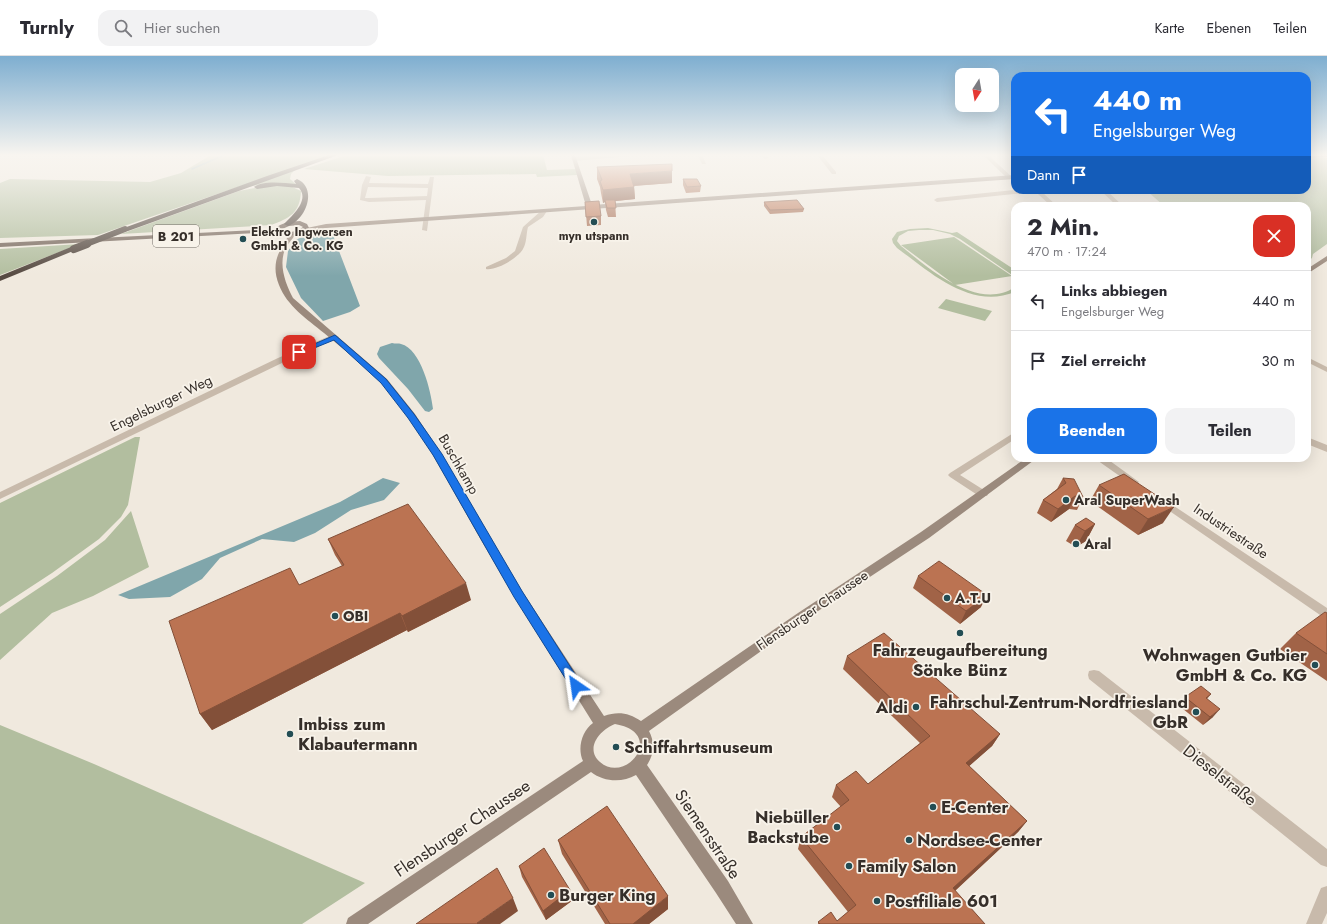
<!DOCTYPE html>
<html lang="de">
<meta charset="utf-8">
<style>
body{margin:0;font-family:Jost,sans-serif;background:#f2f2f3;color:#2b2b33;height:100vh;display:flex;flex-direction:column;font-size:15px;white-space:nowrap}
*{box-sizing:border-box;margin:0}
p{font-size:13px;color:#7c7c81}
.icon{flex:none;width:22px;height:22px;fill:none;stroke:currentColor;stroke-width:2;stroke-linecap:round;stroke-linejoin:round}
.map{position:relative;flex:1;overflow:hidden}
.panel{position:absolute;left:1011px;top:146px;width:300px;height:260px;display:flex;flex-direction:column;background:#fff;border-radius:12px;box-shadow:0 4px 16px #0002}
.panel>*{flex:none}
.hud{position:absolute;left:1011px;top:16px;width:300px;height:122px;border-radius:12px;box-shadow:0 4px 16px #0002;background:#1a73e8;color:#fff;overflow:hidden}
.needle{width:26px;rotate:191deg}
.buttons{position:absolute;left:955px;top:12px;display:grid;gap:8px}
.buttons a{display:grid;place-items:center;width:44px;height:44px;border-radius:8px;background:#fff;box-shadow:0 4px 16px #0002;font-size:20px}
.pin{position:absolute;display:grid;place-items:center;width:34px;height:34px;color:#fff;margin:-17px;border-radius:8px;box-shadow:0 2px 6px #0006}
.me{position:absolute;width:44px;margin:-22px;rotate:328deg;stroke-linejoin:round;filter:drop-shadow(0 0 3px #0008)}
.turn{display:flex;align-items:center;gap:14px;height:84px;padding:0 16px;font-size:18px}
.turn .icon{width:52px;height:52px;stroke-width:2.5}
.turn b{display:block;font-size:28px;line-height:34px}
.then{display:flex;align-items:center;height:38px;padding:0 16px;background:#0003;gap:8px;font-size:15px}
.round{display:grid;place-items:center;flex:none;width:42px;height:42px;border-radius:12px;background:#f2f2f3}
.head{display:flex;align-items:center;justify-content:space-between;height:68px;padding:0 16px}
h1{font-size:24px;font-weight:700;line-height:30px}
.primary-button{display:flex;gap:8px;margin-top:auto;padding:8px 16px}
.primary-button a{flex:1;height:46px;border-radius:12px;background:#1a73e8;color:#fff;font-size:16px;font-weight:700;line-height:46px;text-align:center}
.primary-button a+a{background:#f2f2f3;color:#2b2b33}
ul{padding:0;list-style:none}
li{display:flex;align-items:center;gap:12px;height:60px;padding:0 16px;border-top:1px solid #e1e1e2}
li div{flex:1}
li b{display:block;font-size:15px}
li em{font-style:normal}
header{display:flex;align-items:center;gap:24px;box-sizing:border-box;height:56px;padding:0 20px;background:#fff;border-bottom:1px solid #e1e1e2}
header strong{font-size:19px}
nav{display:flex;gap:22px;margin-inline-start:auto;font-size:14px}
.search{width:280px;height:36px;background:#f2f2f3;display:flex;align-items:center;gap:10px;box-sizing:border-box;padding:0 14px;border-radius:12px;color:#7c7c81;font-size:15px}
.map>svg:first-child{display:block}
</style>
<header>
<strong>Turnly</strong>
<div class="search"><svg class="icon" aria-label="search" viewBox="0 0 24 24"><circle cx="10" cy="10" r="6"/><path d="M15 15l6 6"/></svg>Hier suchen</div>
<nav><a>Karte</a><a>Ebenen</a><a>Teilen</a></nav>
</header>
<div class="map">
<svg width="1327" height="868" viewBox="0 0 1327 868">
<rect width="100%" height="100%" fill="#f0e9de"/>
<!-- green -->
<path fill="#b2be9f" d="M211,99h120l-233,80 -98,3v-55l10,-4 140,3 31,-9z
M347,99h196l4,15 29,-1 1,6 -40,2 -1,-3 -148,2 -84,-7z
M1307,101l20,1v86l-14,10 -1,4 -5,4v-56h-143l-18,-16h161z
M295,114l-4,4 -1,5 7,6 -31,-1 -20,3z
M265,130h25l11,5c-1,22 -11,27 -30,34l-150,9 118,-43z
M910,173l18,-1 24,5 5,-1 58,38v7l-55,-38 -10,-5 -17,-4h-14l-11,1 -9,5 -2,5 4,5c27,22 77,66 114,41v5c-45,18 -85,-20 -118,-44l-4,-5 -1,-4 5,-7z
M954,181l58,39 -57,9 -54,-40z
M80,188l-80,31v-26z
M946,243l46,12 -7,10 -47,-13z
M135,381h5l-12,68 -7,12 -22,22 -47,34 -52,34v-104z
M131,455l18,56 -56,29 -41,17 -52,47v-46l57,-38 48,-36z
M0,669l94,39 271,119 -63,41h-302z"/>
<!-- water -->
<path fill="#80a6ab" d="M320,173l11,1 29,76 -10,6 -27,9 -22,-23 -15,-31 2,-16 8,-11 13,-7z
M392,287c3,1 7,0 9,1 20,5 30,47 32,65l-4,3 -4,-1 -17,-22 -29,-31 -2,-4 3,-7z
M383,422l17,5 -16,17 -33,10 -36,23 -21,9 -32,-3 -42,19 -18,21 -32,18 -41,2 -11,-4 222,-93z"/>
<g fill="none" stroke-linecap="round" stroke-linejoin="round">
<!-- stream -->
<path stroke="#80a6ab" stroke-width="1.5" d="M192,113l32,-14"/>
<!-- street -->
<path fill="#c8baab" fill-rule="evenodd" d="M610,99h22l-2,1 -56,5 -3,-2 3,-2z
M698,99h4l4,9h-4z
M760,99h5l4,3 -4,1z
M817,99h5l14,17v2h-4z
M920,99h5v1l-2,1z
M983,99h5l24,22v2h-4z
M366,120l5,1 -2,6 59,1 2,-7h4l-7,54 -5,-1 4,-30 -57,2 -9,-2 2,-15zM368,131l60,1 -1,8 -58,2h-4z
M1014,134h30l-2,2 15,14h-6l-13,-12h-24l-77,8 -3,-2 3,-2z
M1048,134h10l-3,2z
M1100,134h6l17,16h-6z
M542,154l5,1 -4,6 -15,10c-2,7 -1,15 -5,22 -5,9 -27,22 -37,20v-2l20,-9 9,-7 8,-24z
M332,279h3l4,2 -55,25 -284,137v-7l278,-134z
M1307,301l20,10v5l-20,-10z
M1015,376v7l-55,36 27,17 1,2 -1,2h-8l-29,-19 -2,-2 2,-2z
M1307,381l20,8v7l-20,-8z
M1094,402h12l33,24 -2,2h-6z
M1162,442l165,110v11l-4,-2 -165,-114 -1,-2z
M1094,614l5,1 228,178v18l-6,-2 -232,-186 -1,-4 1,-4z
M1327,830v27l-5,11h-16l15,-36z"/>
<!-- secondary -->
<path fill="#9b8a7d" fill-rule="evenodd" d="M571,99h4l17,50 423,-30v4l-689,49 -21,3 -3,-2 24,-5 260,-18z
M1327,99v2l-20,1v-2z
M291,176l5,1c-2,4 -5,7 -7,10 -13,16 -4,40 4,55l94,81 28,35 27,41 80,136 82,125c14,-5 25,-3 37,5l157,-108 123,-81 105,-74h11l-108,80 -123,81 -157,112c6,11 5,24 -2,34l81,116 25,43h-17l-20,-31 -80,-118c-14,8 -32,7 -45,-3l-223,152h-22l2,-6 235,-157c-6,-13 -1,-30 10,-38 -38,-61 -76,-121 -112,-183 -29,-50 -61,-116 -101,-158 -17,-18 -37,-33 -56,-49 -17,-14 -37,-27 -45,-48 -9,-23 1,-36 12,-53zM615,668c52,9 11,61 -15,38 -16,-14 1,-33 15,-38z
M1327,200v5l-20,13v-5z"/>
<!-- primary -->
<path fill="#77675c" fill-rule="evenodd" d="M300,165l7,3 2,4c-10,10 -21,8 -33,5 -6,-1 -14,0 -20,0l-256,14v-4l275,-14c6,-7 16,-7 25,-8zM299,169l4,2c-7,5 -15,7 -23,3l9,-4z"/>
<!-- highway -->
<path fill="#564a42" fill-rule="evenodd" d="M329,99h9l-210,76h-6l-1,-2 146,-53z
M297,123c21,9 9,41 -9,47l-4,-2c8,-8 26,-24 15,-36l-22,-2 -20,3 -3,-2c10,-7 29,-4 42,-3l-2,-3z
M71,191h3l4,2 -78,32v-5z"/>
<!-- highway-bridge-far1 -->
<path stroke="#564a42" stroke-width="6" d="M84,189l41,-16"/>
<!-- highway-bridge -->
<path stroke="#564a42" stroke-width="8" d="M74,193l13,-5"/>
</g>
<!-- wall -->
<path fill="#a16347" d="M597,111l75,16 -38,3 1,13 -20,2 1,16h-8l-2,-7 -1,-8 -2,1 -2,-10 -1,-6 -3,-8z
M683,123l18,7 -1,6 -14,1 -3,-8z
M585,146l16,14v9l-14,1z
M764,146l40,7 -1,3 -33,2 -6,-8z
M1063,422l20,19 -6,13 -8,-1 -18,13 -14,-9 6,-13 14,-11z
M1099,429l64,38 -25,12 -48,-34z
M1095,468l-9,17 -10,6 -10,-6 9,-16z
M328,483l143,61 -63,32 -1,-2 -195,100 -12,-16 99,-129 43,-19 -7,-11z
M918,520l63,31 -21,17 -47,-36z
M1327,557v68l-47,-32 16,-16z
M847,600l153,78 -8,12 -23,20 58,55 -9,11 -63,59 30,33h-167v-2l19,-1 11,-9 -50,-63 3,-12 40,-30 -9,-10 4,-12 32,-1 52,-41 -77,-74z
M1211,638l-4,5 6,18 -10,8 -25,-20 7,-8z
M558,784l110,69 -19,15h-44l-43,-70z
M519,810l54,34 -27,20 -24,-43z"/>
<!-- shaded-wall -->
<path fill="#835039" d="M672,115v12l-42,3v-12z
M634,131l1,12 -29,3 -1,-2v2l-2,1v-13z
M1075,440l-6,13 -18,13 7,-13z
M1174,451l-11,16 -25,12 10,-16z
M1095,468l-9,17 -10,6 9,-16z
M466,527l5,17 -63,32 -6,-16z
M987,539l-6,12 -21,17 6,-13z
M400,557l7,17 -195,100 -12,-16z
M1220,653l-7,8 -10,8 7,-8z
M1000,678l-8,12 -33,29 7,-12z
M1027,765l-9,11 -72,67 7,-11z
M570,834l3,10 -27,20 -3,-9z
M668,840v13l-19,15h-16z
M513,842l5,13 -18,13h-22l-1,-1z"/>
<!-- building -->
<path fill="#bb7352" stroke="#835039" d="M672,108v7l-42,3 4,13 -31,3 -3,-9 2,-1 -5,-13z
M683,123h14l4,7 -14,1z
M605,144h10l1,8h-9z
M797,144l7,9 -34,1 -6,-8z
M599,145l2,15 -15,1 -1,-15z
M1124,418l50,33 -26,12 -49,-34z
M1063,422l11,1 9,18 -8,-1 -17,13 -15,-9 23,-17z
M408,448l58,79 -64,33 -2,-3 -200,101 -31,-93 121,-53 9,17 45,-20 -16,-26z
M1086,462l9,6 -10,7 -10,-6z
M939,505l48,34 -21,16 -48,-35z
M1325,556l2,1v41l-31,-21z
M884,577l116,101 -34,29 61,58 -74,67 32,36h-165l-2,-2 13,-10 6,9 19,-16 -55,-68 48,-37 -13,-15 20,-14 12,13 62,-48 -83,-80z
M1201,630l10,8 -5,4 14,11 -10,8 -25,-20z
M607,750l61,90 -35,28h-23l-52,-84z
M544,792l26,42 -27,21 -24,-45z
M497,812l16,30 -36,25 1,1h-62z"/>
<!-- sky -->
<linearGradient id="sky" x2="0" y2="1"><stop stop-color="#7eaed0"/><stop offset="0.45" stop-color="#f8f5f0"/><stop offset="1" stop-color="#f8f5f0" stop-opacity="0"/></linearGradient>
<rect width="1327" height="220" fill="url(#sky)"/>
<!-- route -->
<path fill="#1a73e8" stroke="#114b97" d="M335,279l51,44 28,35 28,40 80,137 58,91 2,4 -2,3 -4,2 -4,-2 -58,-92 -81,-142 -25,-37 -27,-35 -47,-43 -32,13 -3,1 -3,-2z"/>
<!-- markers -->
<g fill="#234d54" stroke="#f8f3ea" stroke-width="1.5">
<circle cx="594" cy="166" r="4"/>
<circle cx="243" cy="183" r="4"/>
<circle cx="1066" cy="444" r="4"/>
<circle cx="1076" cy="488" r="4"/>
<circle cx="947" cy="542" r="4"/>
<circle cx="335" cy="560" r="4"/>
<circle cx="960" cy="577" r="4"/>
<circle cx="1315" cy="609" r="4"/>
<circle cx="916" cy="651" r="4"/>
<circle cx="1196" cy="656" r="4"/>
<circle cx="290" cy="678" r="4"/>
<circle cx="616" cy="691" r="4"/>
<circle cx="933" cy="751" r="4"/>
<circle cx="837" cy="771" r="4"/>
<circle cx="909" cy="784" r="4"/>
<circle cx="849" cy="810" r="4"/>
<circle cx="551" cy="839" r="4"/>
<circle cx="877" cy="845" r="4"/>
</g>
<g text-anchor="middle" stroke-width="3.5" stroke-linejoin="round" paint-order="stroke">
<!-- far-poi labels -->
<g font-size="12" font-weight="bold" fill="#362f2a" stroke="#f8f3ea" text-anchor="start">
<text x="251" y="180">Elektro Ingwersen<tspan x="251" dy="14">GmbH &amp; Co. KG</tspan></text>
<text x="594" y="184" text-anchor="middle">myn utspann</text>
</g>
<!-- shield labels -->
<rect fill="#f8f3ea" stroke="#706a64" stroke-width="1" x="153" y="169" width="46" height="22" rx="3"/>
<g font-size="13" font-weight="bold" fill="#362f2a">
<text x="176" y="185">B 201</text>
</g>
<!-- street labels -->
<g font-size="14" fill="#362f2a" stroke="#f8f3ea">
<text transform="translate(161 347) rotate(-26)" y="5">Engelsburger Weg</text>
<text transform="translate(459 408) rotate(60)" y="5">Buschkamp</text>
<text transform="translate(1231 475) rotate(34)" y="5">Industriestraße</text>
<text transform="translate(812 554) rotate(-34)" y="5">Flensburger Chaussee</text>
</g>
<!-- poi labels -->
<g font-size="14" font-weight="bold" fill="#362f2a" stroke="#f8f3ea" text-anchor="start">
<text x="1074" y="449">Aral SuperWash</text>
<text x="1084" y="493">Aral</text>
<text x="955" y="547">A.T.U</text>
<text x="343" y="565">OBI</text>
</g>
<!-- near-poi labels -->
<g font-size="17" font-weight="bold" fill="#362f2a" stroke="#f8f3ea" text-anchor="start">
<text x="960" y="600" text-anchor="middle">Fahrzeugaufbereitung<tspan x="960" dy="20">Sönke Bünz</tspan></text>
<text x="1307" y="605" text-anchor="end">Wohnwagen Gutbier<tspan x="1307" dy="20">GmbH &amp; Co. KG</tspan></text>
<text x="1188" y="652" text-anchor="end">Fahrschul-Zentrum-Nordfriesland<tspan x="1188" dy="20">GbR</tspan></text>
<text x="908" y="657" text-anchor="end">Aldi</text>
<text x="298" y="674">Imbiss zum<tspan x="298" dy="20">Klabautermann</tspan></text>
<text x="624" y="697">Schiffahrtsmuseum</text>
<text x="941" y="757">E-Center</text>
<text x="829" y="767" text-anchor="end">Niebüller<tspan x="829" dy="20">Backstube</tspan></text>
<text x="917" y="790">Nordsee-Center</text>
<text x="857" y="816">Family Salon</text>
<text x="559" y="845">Burger King</text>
<text x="885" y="851">Postfiliale 601</text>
</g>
<!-- near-street labels -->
<g font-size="17" fill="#362f2a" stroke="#f8f3ea">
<text transform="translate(1220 719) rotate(38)" y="6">Dieselstraße</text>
<text transform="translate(462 772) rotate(-34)" y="6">Flensburger Chaussee</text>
<text transform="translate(708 778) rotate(56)" y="6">Siemensstraße</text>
</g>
</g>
</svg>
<div class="buttons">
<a><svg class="needle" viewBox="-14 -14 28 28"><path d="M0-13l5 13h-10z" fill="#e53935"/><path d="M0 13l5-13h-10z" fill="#7c7c81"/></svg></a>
</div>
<div class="pin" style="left:299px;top:296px;background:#d93025"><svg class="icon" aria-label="arrive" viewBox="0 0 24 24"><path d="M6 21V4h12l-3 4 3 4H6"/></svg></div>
<svg class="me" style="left:576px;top:630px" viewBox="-20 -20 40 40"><path d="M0-17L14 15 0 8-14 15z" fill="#1a73e8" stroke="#fff" stroke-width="4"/></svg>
<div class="hud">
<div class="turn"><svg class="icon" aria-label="left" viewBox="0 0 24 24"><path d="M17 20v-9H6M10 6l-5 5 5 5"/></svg><div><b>440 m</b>Engelsburger Weg</div></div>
<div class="then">Dann<svg class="icon" aria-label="arrive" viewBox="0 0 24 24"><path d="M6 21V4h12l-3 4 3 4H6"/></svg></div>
</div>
<section class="panel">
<div class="head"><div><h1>2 Min.</h1><p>470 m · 17:24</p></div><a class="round" style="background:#d93025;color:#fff"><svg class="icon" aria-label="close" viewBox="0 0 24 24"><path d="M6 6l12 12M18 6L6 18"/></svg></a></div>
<ul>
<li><svg class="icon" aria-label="left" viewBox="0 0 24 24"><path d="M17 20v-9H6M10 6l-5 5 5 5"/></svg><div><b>Links abbiegen</b><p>Engelsburger Weg</p></div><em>440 m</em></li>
<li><svg class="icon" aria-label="arrive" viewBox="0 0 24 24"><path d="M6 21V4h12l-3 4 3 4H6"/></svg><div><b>Ziel erreicht</b></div><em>30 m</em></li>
</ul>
<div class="primary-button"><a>Beenden</a><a>Teilen</a></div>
</section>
</div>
